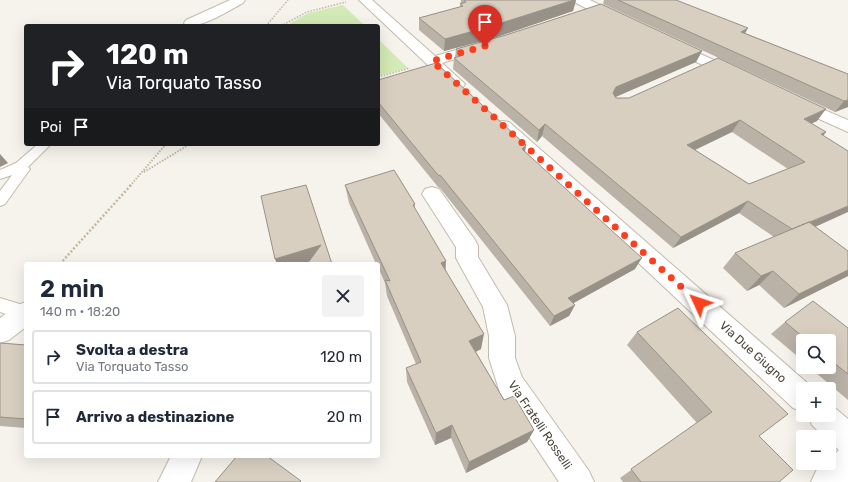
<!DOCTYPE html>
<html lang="it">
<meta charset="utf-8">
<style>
body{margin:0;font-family:Rubik,sans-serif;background:#f2f2f3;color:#1f2937;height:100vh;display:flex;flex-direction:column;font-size:15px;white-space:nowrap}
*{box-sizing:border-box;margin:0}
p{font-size:13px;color:#747a83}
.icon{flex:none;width:22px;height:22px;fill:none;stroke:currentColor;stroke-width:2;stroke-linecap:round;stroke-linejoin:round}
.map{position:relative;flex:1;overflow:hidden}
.sheet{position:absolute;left:24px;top:262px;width:356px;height:196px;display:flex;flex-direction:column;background:#fff;border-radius:4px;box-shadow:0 4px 16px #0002}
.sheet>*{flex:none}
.hud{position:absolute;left:24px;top:24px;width:356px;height:122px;border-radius:4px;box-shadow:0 4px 16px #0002;background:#202124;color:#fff;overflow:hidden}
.controls{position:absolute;left:796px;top:334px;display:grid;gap:8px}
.controls a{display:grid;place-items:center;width:40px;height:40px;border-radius:4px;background:#fff;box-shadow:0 4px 16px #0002;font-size:20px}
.pin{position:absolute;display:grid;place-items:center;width:34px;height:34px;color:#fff;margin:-41px -17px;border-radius:50% 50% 50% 0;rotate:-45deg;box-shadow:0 0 4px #0007}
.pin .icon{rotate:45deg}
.me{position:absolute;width:44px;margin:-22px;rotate:312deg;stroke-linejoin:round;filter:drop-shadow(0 0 3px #0008)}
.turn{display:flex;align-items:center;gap:14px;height:84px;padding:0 16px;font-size:18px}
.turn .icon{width:52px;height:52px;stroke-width:2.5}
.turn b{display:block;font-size:28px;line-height:34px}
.then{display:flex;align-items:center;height:38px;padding:0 16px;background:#0003;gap:8px;font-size:15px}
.round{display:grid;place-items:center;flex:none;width:42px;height:42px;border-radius:4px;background:#f2f2f3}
.overview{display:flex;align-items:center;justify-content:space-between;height:68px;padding:0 16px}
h1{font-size:24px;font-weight:600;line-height:30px}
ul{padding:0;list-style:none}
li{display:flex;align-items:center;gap:12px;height:54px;margin:0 8px 6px;padding:0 8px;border:2px solid #e0e1e3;border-radius:4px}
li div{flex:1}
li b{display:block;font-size:15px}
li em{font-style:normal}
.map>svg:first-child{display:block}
</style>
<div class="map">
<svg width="848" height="482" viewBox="0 0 848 482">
<rect width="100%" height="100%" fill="#f6f3ec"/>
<!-- green -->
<path fill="#d2eab5" d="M343,5l22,21h-79l22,-13z
M378,39l30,29 -30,8z"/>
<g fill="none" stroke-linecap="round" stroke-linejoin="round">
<!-- service casing -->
<g stroke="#c2bbae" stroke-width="2">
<path id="service" d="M38,144h13l-23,23 2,2 -25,35 -5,2v-15l12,-16 -12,4v-9l16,-7z
M0,298l26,8v14h-2l-24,-8z"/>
</g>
<!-- minor casing -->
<g stroke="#c2bbae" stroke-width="2">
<path id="minor" d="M230,0h15l-2,3c-15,8 -39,24 -57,23l-2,-3 2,-3z
M359,0h13l63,56 50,-14 5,1 2,3 -2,3 -48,14 23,21 -2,3 -6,2 -6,-2z
M574,0h16l35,17 2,3 -2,3h-10l-39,-20z
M672,41l68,31 3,3 -3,3 -5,2 -5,-2 -63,-30 -2,-3 2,-3z
M794,97l54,23v12l-60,-27 -2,-3 2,-3z
M503,121l6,1 304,266 -10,1v23l-10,-4 -296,-278 -3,-4 3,-4z
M432,187l7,2 36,51 3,6v11l29,48 8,31v22l7,19 67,94 5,11h-35l-59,-89 -11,-35v-22l-6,-29 -27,-49v-11l-34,-53 3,-5z
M26,302v25l-17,13 -9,3v-25l17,-13z
M829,403l19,16v63h-37l5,-11 8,-8h5v-4l10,-9 -10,-8v-5h-5l-12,-12 -4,-10h21z
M171,456h31l-11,26h-33z"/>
</g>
<!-- path-far2 -->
<path stroke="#c4b79f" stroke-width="1.5" stroke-dasharray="1.5 1.5" stroke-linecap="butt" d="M266,26l22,-26
M281,26l26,-14 39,-10
M378,77l32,-9"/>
<!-- path-far1 -->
<path stroke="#c4b79f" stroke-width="2" stroke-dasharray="1.5 1.5" stroke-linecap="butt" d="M144,172l46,-28
M130,186l36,-42"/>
<!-- path -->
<path stroke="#c4b79f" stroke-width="2.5" stroke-dasharray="2 2" stroke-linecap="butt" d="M60,264l71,-79"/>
<!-- service -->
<use href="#service" fill="#fff" fill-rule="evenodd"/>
<!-- minor -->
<use href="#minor" fill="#fff" fill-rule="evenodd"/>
</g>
<!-- wall -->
<path fill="#bab2a6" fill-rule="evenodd" d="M461,0h115l-3,11 -79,27 -50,13 -25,-21v-12l41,-11z
M604,0h72l69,33 103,41v33l-13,5 -232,-108z
M456,49l246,2 -6,11 -81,35 1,1 201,23 -5,2 11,13 -8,91 33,24v25l-64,32 -25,-23 -12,6 -24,-23 12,-15 39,-16 -35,-24 -66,35 -131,-112 -5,6 -84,-73 1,-11 1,-1zM732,132l56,37 -39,15 -54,-34z
M378,80l148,65 -1,6 110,118 -62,34 2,2 -6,11 -19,10 -110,-138 -2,-1 -60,-74z
M345,185l70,19v5l31,61 35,79 -5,3 28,48 30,30 -7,12 -61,31 -15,-35 -16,7 -28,-63 -1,-14 10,-4 -29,-68 -2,-13 -7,-16v-3h-2l-27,-61z
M785,322l63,6v72l-39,-33h20v-26h-26v20l-32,-27z
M637,332l122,104 20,46h-156l-3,-4 77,-55 -70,-78z
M0,343l26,2v83l-26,-2z"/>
<!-- shaded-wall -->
<path fill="#979187" d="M574,0h2l-3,11 -79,27 -50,13 1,-12z
M748,28l-6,11 -1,-7z
M702,51l-6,11 -85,37 2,-6 3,-6z
M848,100v7l-13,5 9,-11z
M826,109l-9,12 -22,10 9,-12z
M740,120l-8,12 -52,25 7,-12z
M545,124l-3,12 -5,6 2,-12z
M826,132l-9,12 4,-10z
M526,145l-2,12 -2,-8z
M0,154l8,9 -8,4z
M748,201l-9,12 -66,35 8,-11z
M848,206v6l-66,30 10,-12z
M321,245l-13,19h-31l-2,-5z
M642,258l-7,11 -72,40 5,-11z
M446,261l-1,18 -4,-16z
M848,270v6l-64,32 15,-14z
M773,271l-14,14 -12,6 14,-15z
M575,305l-6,11 -19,10 4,-10z
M484,334l-3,15 -14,7 2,-15z
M452,425l-1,13 -16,7 1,-12z
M534,430l-7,12 -61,31 3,-11z"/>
<!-- building -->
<path fill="#d8cfc1" stroke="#979187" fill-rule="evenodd" d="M464,0h110l-79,25 -50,14 -26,-21 44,-12 -3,-2 6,-2z
M618,0h58l72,28 -7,4 107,42v26l-4,1z
M601,4l101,47 -86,36 -3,6 3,5h13l89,-40 108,51 -22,10 22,13 -5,2 27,17v55l-38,16h-1l-17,7 -44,-28 -67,36 -136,-113 -6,6 -85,-72 9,-3 -7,-6 50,-14zM740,120l65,42 -56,22 -62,-39z
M436,63l90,82 -4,4 120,109 -74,40 7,7 -21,11 -113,-140 -3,-1 -60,-73v-22z
M394,170l21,34 -2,1 33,56 -5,2 43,71 -15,7 35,59 10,-4 20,34 -65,32 -17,-37 -16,8 -30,-65 15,-6 -36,-82 5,1 -45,-96z
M306,185l26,79h-25l14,-19 -46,14 -14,-63z
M809,222l39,29v19l-49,24 -26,-23 -12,5 -26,-23z
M813,301l35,27v46l-19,-15v-18h-21l-23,-19z
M678,308l110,106 -29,22 34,34 -14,12h-138l-10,-13 81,-57 -75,-80z
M0,343l26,2v74l-26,-2z
M237,456h30l34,25 -1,1h-85z"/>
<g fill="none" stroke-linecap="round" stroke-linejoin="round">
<!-- route -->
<path stroke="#fc3f1d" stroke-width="7" stroke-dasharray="0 12.6" d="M485,46l-53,15 267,242"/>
</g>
<g text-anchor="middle" stroke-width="3.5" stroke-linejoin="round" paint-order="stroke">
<!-- street labels -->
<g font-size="12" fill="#4b4439" stroke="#fff">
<text transform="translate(753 352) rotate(42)" y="4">Via Due Giugno</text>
<text transform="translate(540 425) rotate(56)" y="4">Via Fratelli Rosselli</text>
</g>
</g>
</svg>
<div class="controls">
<a><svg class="icon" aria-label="search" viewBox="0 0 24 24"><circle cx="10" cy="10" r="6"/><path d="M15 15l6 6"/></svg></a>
<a>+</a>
<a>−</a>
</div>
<div class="pin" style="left:485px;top:46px;background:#d93025"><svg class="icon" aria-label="arrive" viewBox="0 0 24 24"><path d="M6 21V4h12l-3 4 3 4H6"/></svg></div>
<svg class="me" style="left:699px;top:303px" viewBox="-20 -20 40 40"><path d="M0-17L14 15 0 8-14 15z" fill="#fc3f1d" stroke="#fff" stroke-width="4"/></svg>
<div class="hud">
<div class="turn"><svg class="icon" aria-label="right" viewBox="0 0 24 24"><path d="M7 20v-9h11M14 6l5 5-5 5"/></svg><div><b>120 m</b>Via Torquato Tasso</div></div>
<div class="then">Poi<svg class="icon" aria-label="arrive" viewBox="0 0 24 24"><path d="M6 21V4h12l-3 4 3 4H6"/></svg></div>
</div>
<section class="sheet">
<div class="overview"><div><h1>2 min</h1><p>140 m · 18:20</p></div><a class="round"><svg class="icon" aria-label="close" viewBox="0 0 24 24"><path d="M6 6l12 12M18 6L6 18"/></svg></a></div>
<ul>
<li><svg class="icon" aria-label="right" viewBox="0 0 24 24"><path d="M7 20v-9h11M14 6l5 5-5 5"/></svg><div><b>Svolta a destra</b><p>Via Torquato Tasso</p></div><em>120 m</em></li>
<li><svg class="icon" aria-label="arrive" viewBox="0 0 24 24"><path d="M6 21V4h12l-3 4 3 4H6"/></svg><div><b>Arrivo a destinazione</b></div><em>20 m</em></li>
</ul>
</section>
</div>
